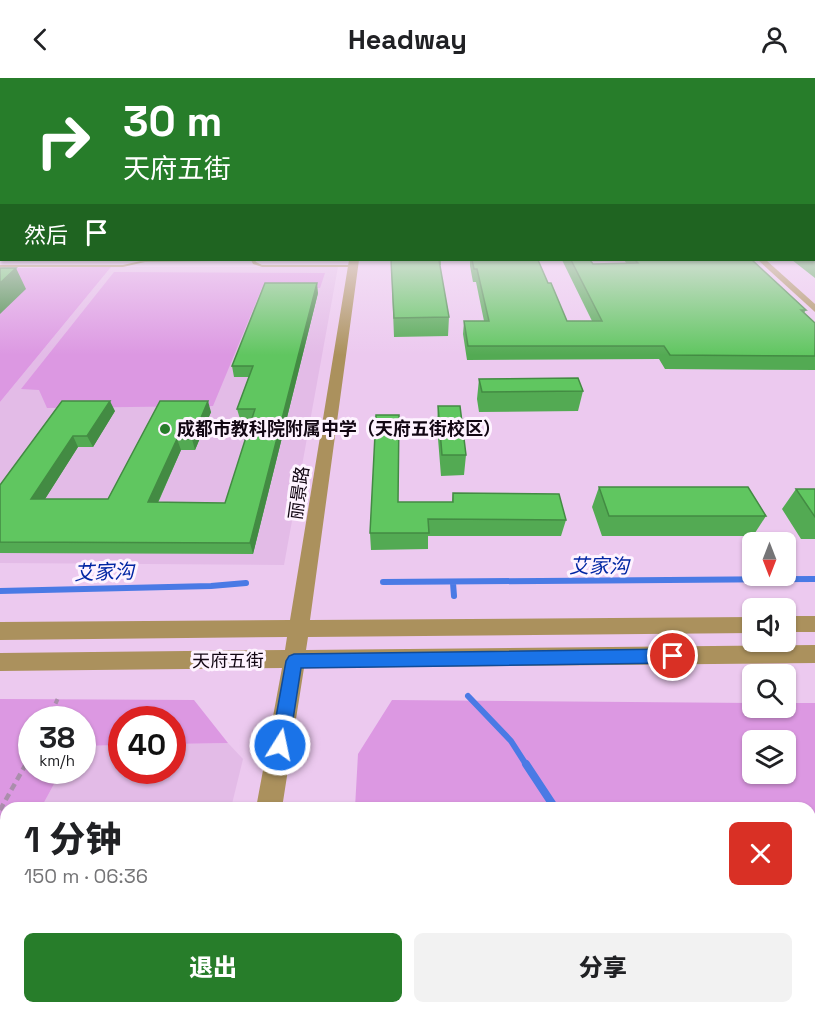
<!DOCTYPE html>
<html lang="zh">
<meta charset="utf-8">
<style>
body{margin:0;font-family:"Space Grotesk","Noto Sans SC",sans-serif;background:#f2f2f2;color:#202124;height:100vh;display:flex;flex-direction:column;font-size:22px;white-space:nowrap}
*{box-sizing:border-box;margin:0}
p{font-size:20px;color:#757577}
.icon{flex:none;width:33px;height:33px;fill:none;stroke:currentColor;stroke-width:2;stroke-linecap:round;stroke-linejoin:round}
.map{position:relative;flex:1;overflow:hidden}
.drawer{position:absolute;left:0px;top:724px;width:816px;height:212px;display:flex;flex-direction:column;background:#fff;border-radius:18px 18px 0 0;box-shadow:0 2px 4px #0004}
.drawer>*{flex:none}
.guide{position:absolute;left:0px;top:0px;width:816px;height:183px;box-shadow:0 2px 4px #0004;background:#277d2a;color:#fff;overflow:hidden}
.needle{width:39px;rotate:180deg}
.controls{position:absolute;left:742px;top:454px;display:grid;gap:12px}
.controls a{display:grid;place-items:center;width:54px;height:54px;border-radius:9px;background:#fff;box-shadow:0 2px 4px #0004;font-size:30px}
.speed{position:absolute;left:18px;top:628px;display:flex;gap:12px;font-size:30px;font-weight:700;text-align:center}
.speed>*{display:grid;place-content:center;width:78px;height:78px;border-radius:50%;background:#fff;box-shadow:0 2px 4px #0004;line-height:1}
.speed small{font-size:15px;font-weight:400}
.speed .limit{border:9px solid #d22;background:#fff;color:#111}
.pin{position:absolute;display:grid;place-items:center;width:51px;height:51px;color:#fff;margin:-26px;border:3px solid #fff;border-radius:50%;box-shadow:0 2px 6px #0007}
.me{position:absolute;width:66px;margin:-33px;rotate:10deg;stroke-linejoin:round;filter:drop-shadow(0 0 4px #0008)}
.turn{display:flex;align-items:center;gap:21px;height:126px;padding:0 24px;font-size:27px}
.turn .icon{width:78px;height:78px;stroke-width:2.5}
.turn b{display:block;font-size:42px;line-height:51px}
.then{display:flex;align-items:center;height:57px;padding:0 24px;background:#0003;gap:12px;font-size:22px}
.round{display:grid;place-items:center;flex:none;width:63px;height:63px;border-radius:9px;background:#f2f2f2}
.headline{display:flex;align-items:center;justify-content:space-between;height:102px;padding:0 24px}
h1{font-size:36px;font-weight:800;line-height:45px}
.button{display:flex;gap:12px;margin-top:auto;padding:12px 24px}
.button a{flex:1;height:69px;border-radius:9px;background:#277d2a;color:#fff;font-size:24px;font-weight:800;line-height:69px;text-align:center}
.button a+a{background:#f2f2f2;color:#202124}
header{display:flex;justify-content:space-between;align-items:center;height:78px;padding:0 24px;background:#fff;font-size:27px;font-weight:800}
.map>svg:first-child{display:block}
</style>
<header><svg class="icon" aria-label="back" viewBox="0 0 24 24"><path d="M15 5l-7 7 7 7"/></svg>Headway<svg class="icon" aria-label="person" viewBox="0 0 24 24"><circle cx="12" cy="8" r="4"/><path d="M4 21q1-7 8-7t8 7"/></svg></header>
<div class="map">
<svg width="815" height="935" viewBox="0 0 815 935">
<rect width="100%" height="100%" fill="#ecc9ef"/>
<!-- built -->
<path fill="#e3bbe7" d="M111,189h227l-54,298 -284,-2v-161z
M228,665l15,16 -12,49h-190l20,-37h21l1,-25 38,-1 1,26h50l1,-27z
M6,798v132h133l-2,5h-137v-124z"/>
<!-- green -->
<path fill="#dc98e2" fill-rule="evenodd" d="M111,189l-111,135v-134z
M114,194l211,1 -5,15h-58l-49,118 -166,2 -8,-18 -18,-1z
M0,621l194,1 34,43 -55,1 -1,-24h-50l-1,25 -38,1 -1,-26h-50v51h29l-20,37h-35v68l-6,13z
M392,622l361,3v5h33v-5h29v310h-474v-5h469v-200h-455l3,-54zM753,663h33v33h-33z"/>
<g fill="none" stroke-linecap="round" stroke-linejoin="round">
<!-- stream-far1 -->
<path stroke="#4a7ae5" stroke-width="6" d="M383,504l432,-3
M453,505l1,13
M0,513l211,-5 35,-3
M468,618l43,45 16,25"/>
<!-- stream -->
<path stroke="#4a7ae5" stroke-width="8" d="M526,686l29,44
M649,930l7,5
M690,930l3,5"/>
<!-- path-far1 -->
<path stroke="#aa8eac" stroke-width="4" stroke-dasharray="5 4" stroke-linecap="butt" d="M48,642l11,-24
M25,688l7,-13"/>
<!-- path -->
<path stroke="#aa8eac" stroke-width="4.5" stroke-dasharray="7 4.5" stroke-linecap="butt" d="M0,732l26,-46"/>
<!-- service -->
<path fill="#ab915d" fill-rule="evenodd" d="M145,182h76l-2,1 -74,1 -22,5h-123v-2h123z
M251,182h4l1,2 6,3h91l2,1 -2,1h-91l-9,-3z"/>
<!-- minor -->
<path fill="#ab915d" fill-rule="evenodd" d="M758,182h8l49,44v8z"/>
<!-- tertiary -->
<path fill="#ab915d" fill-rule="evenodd" d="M349,182h10l-49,360 443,-3v16l-445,4 -2,13 509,-5v18l-511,5 -22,140h-26l26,-140 -282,3v-18l285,-3 2,-13 -287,3v-18l290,-2z
M786,538h29v16h-29z
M219,930h32l-1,5h-32z"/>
</g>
<!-- wall -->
<path fill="#53aa53" d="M815,146v54l-23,-18h22z
M290,182h26l-1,1h-25z
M391,182h50v5h-1l9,52 -1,19 -54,1z
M470,182h68l10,23 19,38h25l-30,-61h28l3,4h34l-3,-4h128l54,50 -2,3 11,10v47l-150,-1 -6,-10 -192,1 -4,-26 1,-13h20l-8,-39h-3l-3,-16z
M318,215l-65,261 -253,-1v-68l62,-84 53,10 -22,36h-15l-33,52h63l52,-98 51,11 -16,38h-14l-23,53h67l27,-84h-12l-3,-10 12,-32h-15l-2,-11z
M479,301l104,12 -5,20 -99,1 -2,-13z
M438,328l28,49 -2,20 -23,1 -4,-50z
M599,409l167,29 -13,20h-151l-10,-29z
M796,411h19v50h-14l-19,-30z
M453,415l113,27 -5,16h-133v13l-57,1 -1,-17 82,-31z"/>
<!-- shaded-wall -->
<path fill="#438b43" d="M0,146h2v24l-2,1z
M16,190l10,21 -26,25v-31z
M317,205l1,10 -65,261 -3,-11z
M110,323l5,10 -22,36 -6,-11z
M208,323l3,11 -16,38 -3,-11z
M73,358l5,11 -40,63 -7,-11z
M177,361l4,11 -28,63 -5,-11z"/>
<!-- building -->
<path fill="#60c660" stroke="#438b43" stroke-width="1.5" d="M814,146h1v38l-4,-2h3z
M391,182h48l10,57 -55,1z
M472,182h66l10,23h3l16,38h35l-31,-61h19l3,4 45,-1 -3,-3h117l54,50h-5l14,13v33l-145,-1 -6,-9h-196l-4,-25h25l-12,-52h-3z
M0,190h16l-16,15z
M265,205h52l-67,260 -250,-1v-57l62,-84h48l-23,35h-14l-42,63h77l52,-98h48l-16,38h-15l-29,63 77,1 30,-94h-18l16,-43h-21z
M578,300l5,13 -101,1 -3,-13z
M438,328h22l6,49h-24z
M376,337h23l-1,87h55v-9l106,1 7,26 -138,-1 1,14h-59z
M599,409h149l18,29h-157z
M796,411h19v28z"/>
<!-- sky -->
<linearGradient id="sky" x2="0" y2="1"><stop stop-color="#699de7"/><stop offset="0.53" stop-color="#f6e7f8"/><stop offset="1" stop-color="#f6e7f8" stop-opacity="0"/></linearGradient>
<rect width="815" height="277" fill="url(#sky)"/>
<!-- route -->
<path fill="#1a73e8" stroke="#114b97" stroke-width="1.5" d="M673,571l6,2 2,5 -2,5 -6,2 -372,5 -12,77 -3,6 -6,3 -6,-3 -3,-6 15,-84 3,-5 5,-2z"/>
<!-- markers -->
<circle fill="#277d2a" stroke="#fef3ff" stroke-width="2" cx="165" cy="351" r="6"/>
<g text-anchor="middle" stroke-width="6" stroke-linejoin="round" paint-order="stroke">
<!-- poi labels -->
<g font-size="18" font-weight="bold" fill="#120713" stroke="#fef3ff" text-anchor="start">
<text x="177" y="357">成都市教科院附属中学（天府五街校区）</text>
</g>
<!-- street labels -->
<g font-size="18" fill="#120713" stroke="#fef3ff">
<text transform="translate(299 415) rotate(-82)" y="6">丽景路</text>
<text x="228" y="589">天府五街</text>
</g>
<!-- water labels -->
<g font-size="20" font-style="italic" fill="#0026a3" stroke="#fef3ff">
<text x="599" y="495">艾家沟</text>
<text transform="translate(104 494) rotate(-2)" y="7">艾家沟</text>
</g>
</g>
</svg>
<div class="controls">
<a><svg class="needle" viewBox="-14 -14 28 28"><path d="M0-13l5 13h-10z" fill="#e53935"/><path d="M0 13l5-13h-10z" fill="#757577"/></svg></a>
<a><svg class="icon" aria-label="sound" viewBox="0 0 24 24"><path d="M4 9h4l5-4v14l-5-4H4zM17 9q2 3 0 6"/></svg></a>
<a><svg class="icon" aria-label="search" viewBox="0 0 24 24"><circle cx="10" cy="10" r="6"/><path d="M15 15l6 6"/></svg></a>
<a><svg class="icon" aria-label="layers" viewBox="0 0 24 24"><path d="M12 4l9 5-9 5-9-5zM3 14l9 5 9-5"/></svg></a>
</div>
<div class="speed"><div>38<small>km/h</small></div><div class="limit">40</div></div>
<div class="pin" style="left:673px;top:578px;background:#d93025"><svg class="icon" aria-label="arrive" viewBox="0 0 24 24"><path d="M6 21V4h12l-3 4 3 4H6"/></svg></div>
<svg class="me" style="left:280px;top:667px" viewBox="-20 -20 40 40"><circle r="17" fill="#1a73e8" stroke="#fff" stroke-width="3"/><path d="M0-11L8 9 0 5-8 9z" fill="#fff"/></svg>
<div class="guide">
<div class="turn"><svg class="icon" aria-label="right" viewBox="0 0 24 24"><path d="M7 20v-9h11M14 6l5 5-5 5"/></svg><div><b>30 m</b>天府五街</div></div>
<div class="then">然后<svg class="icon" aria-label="arrive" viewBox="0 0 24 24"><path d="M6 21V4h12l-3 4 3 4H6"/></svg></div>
</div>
<section class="drawer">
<div class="headline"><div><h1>1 分钟</h1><p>150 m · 06:36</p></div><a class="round" style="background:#d93025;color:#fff"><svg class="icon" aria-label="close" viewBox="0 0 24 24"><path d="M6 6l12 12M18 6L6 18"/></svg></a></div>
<div class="button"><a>退出</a><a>分享</a></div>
</section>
</div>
